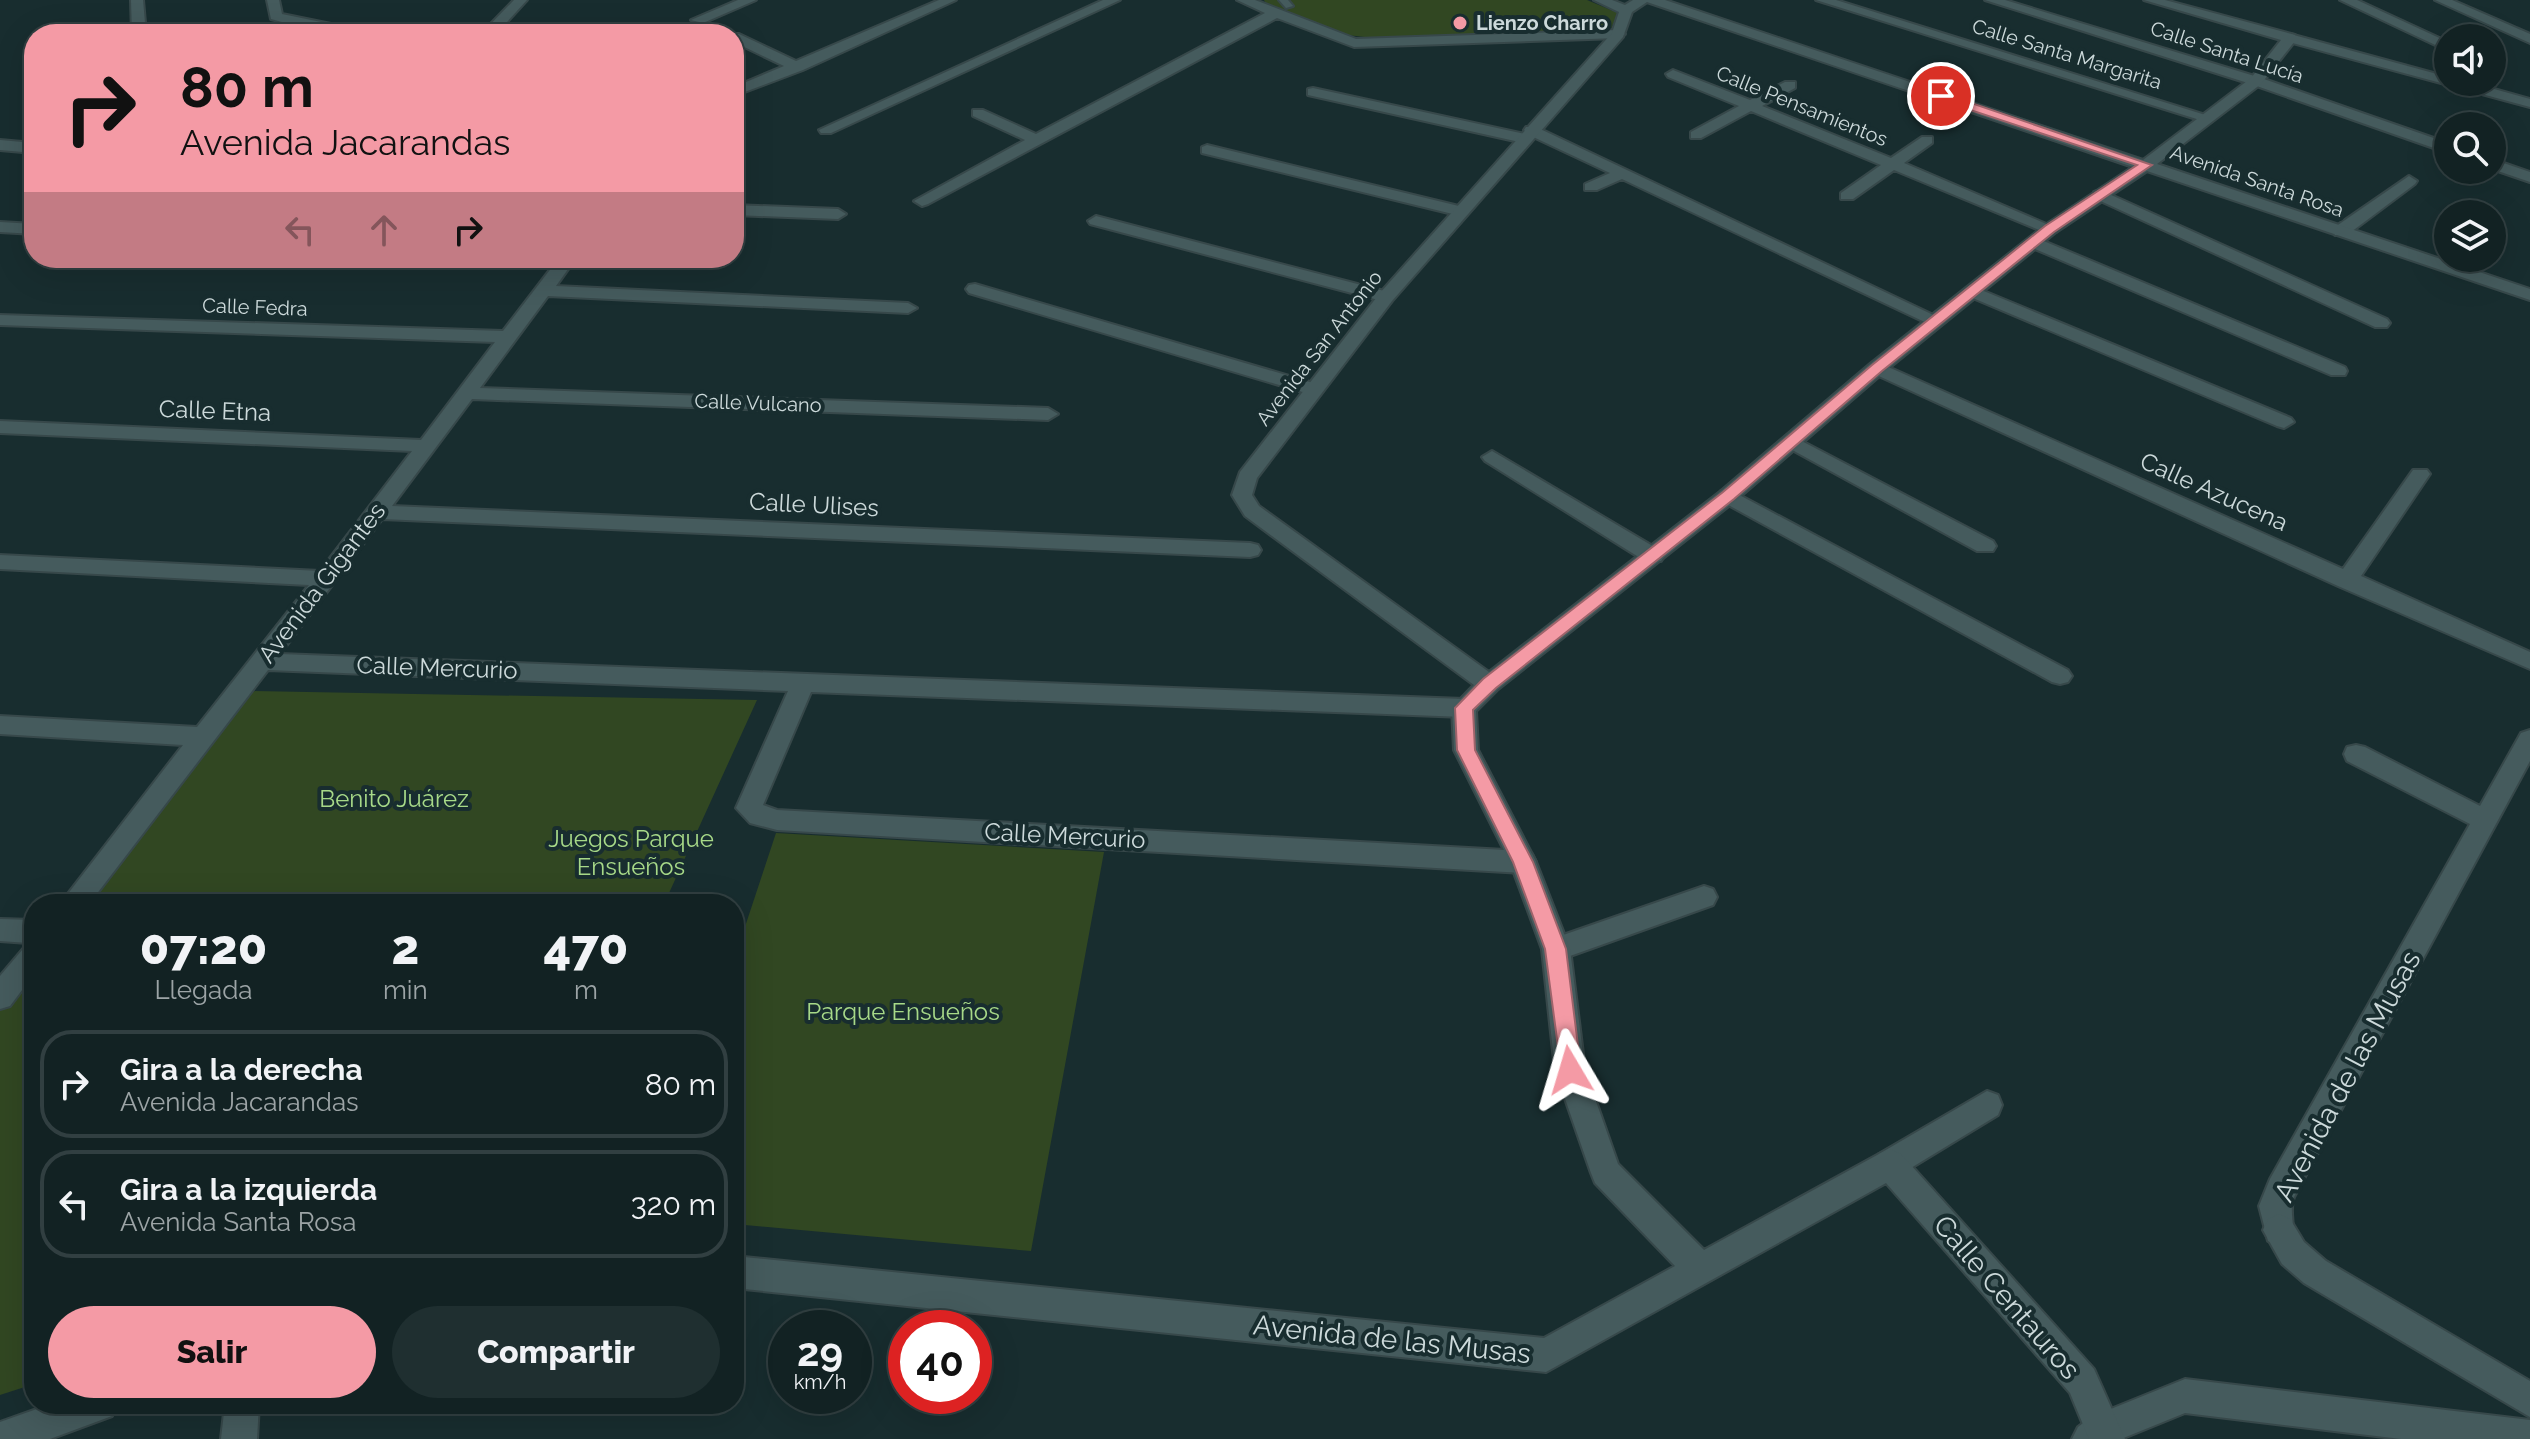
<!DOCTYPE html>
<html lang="es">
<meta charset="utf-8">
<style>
body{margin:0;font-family:Raleway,sans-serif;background:#1f2f30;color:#f1f3f6;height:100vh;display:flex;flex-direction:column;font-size:30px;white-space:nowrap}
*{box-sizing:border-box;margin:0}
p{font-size:26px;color:#9ca4a6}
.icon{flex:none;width:44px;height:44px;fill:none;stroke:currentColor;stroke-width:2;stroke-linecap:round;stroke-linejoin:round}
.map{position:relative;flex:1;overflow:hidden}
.details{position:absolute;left:24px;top:894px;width:720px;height:520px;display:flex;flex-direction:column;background:#122223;border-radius:32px;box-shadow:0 8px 32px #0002,0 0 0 2px #313f41}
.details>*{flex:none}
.guide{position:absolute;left:24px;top:24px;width:720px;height:244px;border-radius:32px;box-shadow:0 8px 32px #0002,0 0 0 2px #313f41;background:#f49aa5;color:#111;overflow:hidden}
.controls{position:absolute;left:2434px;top:24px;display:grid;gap:16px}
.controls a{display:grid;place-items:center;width:72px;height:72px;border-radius:50%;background:#122223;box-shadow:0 8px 32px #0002,0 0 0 2px #313f41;font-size:40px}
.speed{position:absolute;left:768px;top:1310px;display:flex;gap:16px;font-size:40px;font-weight:700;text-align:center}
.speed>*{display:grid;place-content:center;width:104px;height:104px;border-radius:50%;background:#122223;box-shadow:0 8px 32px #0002,0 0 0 2px #313f41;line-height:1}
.speed small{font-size:20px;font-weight:400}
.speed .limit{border:12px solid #d22;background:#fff;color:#111}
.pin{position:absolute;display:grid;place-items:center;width:68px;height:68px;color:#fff;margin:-34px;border:4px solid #fff;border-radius:50%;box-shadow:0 2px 8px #0007}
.me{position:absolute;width:88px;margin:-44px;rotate:353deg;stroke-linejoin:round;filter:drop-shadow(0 0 6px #0008)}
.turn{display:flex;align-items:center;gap:28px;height:168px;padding:0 24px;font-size:36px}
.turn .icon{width:104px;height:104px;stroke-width:2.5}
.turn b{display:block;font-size:56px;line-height:68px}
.lanes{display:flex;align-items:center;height:76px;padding:0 24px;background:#0003;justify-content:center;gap:40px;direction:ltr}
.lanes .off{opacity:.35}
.eta{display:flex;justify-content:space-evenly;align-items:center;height:136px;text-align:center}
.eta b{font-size:48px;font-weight:800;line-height:56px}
.action{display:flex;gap:16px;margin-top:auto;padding:16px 24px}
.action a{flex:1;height:92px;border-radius:48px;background:#f49aa5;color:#111;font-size:32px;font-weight:800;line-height:92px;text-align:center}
.action a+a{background:#1f2f30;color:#f1f3f6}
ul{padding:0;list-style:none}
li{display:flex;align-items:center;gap:24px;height:108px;margin:0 16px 12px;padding:0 8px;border:4px solid #313f41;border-radius:32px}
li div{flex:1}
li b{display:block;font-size:30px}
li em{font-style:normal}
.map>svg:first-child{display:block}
</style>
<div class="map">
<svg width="2530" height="1439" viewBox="0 0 2530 1439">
<rect width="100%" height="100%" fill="#182d2f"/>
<!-- green -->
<path fill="#314722" d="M1264,0h323l31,13 -9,20 -207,8 -65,-7 -69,-26z
M248,691l509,9 -93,204h-582z
M776,833l328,19 -73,399 -297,-27v-264z
M34,966v418l-34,11v-386z"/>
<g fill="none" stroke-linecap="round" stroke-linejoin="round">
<!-- lane casing -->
<g stroke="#37484a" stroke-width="4">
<path id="lane" d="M1279,0h9l5,6 -7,2z"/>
</g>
<!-- street casing -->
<g stroke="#37484a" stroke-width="4">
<path id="street" d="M131,0h12l3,34h-14z
M267,0h12l3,14 49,10 94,6 7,4c-55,0 -107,1 -161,-15z
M514,0h13l-31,34h-15z
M738,0h18l-53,23 -12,-3z
M939,0h17l-153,70 -69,26v-9l50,-21 -50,-24v-8h-4h9l57,27z
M1103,0h17l-289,133h-10l-2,-3z
M1237,0h18l101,39 262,-9 7,4 -7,4 -264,9 -77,-29 -349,186 -6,2 -8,-5 111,-61 -52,-24v-6h10l53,24 229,-121z
M1816,0h20l379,118 -7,4 -5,-1z
M1985,0h20l256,78 187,65v10l-197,-69z
M2340,0h17l91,42v9z
M2435,0h17l78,34v9z
M2290,34l158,43v5h21l61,17v8l-245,-66v-6z
M1673,70l77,30 35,-18h10v6l-33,18 129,52 31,-21h10v6l-28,20 154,66 -2,3h-12l-150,-62 -41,29h-12v-6l40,-28 -130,-54 -50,27h-10v-6l48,-26 -71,-29 -2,-3z
M1313,88l216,47 -5,-5 2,-3h10l410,194 -9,5 -6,-1 -309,-146 -25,11h-12v-6l25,-11 -81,-38v6l-5,2 -216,-48v-6z
M0,140l34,3v10l-34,-3z
M1207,145l260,63 2,3 -8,5 -259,-63v-6z
M2492,159l38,13v10l-38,-13z
M2409,176l8,5 -2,3 -68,51h-12l-2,-4 2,-4z
M2100,190l287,129 3,4 -3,4h-12l-281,-129v-6z
M734,205l104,4 8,5 -8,5 -104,-4z
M1096,216l296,77 3,4 -9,5 -296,-78 -2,-3z
M0,222l34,2v10l-34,-2z
M2034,237l311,130 2,4 -2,4h-14l-303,-129 -2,-4z
M559,258h17l-20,28 352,17 9,5 -9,5 -360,-17 -68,92 568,20 10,6 -10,6 -576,-21 -80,107 858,37 8,2 3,5 -3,5 -8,2 -868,-38 -102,135 1184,45 8,3 4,6 -4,6 -8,3 -653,-25 -48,113 14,5 746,41 9,3 4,8 -4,8 -9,3 -746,-43 -27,-7 -14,-15 52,-117 -520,-21 -179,234h-29l123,-159 -183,-11v-18l197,11 112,-142 -309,-16v-14l320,16 92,-120 -412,-18v-12l421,19 74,-98 -495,-17v-10l503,16z
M975,284l345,101 2,4 -2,4h-14l-337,-100 -3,-4 3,-4z
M1974,287l317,131 3,4 -10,6 -7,-2 -309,-130 -3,-4 3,-4z
M1877,362l466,207 70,-99h14l3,4 -69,102 169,76v17l-192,-83 -468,-214 -2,-4z
M1792,436l201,105 3,5 -3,5h-16l-192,-105 -3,-4 3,-4z
M1492,451l169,100 3,5 -3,5h-16l-160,-100 -3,-4z
M1728,489l340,181 4,6 -4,6 -8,2 -8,-2 -331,-181 -3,-5 3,-5z
M2530,730v31l-236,436c-6,15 3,29 -4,44l-11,5 -11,-5 -9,-35 11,-27 200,-355 -123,-63 -3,-7 3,-7 9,-2 9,2 115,59 41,-73z
M1704,886l9,3 4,8 -4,8 -157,56 -10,-4 -4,-8 4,-8z
M0,919l34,1v54l-24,32 -10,3v-33l28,-33 -28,-2z
M1987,1091l11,4 4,10 -4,10 -97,59 -11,5 -11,-5 -4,-10 4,-10z
M2185,1379l345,41v19h-129l-216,-26 -64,26h-49l6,-12 13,-10z"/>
</g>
<!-- secondary casing -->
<g stroke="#37484a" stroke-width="4">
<path id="secondary" d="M1594,0h18l13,5 8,-5h32l478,160 108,-82 30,-38 -137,-40h21l130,35v6l-34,43 -104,80 373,125v11l-383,-129 -91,61 -172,140 -149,129 -238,189 -21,21 2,39 58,112 34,87 15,121 33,94 86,86 175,-96 11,-5 11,5 193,215 31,70h-36l-19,-46 -184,-210 -340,189 -812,-84v-32l810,82 131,-72 -80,-83 -4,-10 -36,-103 -13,-121 -32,-87 -56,-112 -2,-42 22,-23 -229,-169 -13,-21 8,-23 140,-179 232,-260 7,-21zM1647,2l486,165 -89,59 -174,138 -149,127 -232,181 -230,-166 -7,-11 5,-17 135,-177 231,-264 9,-25z
M2279,1214l11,5 14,23 22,19 204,120v36l-226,-134 -22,-19 -19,-34 5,-11z
M51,1404h66l-5,12 -62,23h-50v-17z
M225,1404h34l-2,35h-36z"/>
</g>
<!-- lane -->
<use href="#lane" fill="#455b5d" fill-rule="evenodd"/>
<!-- street -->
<use href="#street" fill="#455b5d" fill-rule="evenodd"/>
<!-- secondary -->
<use href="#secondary" fill="#455b5d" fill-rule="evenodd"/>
</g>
<!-- route -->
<path fill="#f49aa5" stroke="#9f646b" stroke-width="2" d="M1937,94h8l207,71 -98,67 -172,139 -148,128 -238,189 -23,22 2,40 58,112 33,87 15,121 -4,7 -7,3 -8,-3 -17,-128 -32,-87 -56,-112 -2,-42 28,-29 240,-187 149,-127 173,-139 92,-61 -200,-66z"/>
<!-- markers -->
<circle fill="#f49aa5" stroke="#182d2f" stroke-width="3" cx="1460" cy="23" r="8"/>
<g text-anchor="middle" stroke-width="8" stroke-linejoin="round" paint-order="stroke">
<!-- far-poi labels -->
<g font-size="20" font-weight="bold" fill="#ccd9da" stroke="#182d2f" text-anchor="start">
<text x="1476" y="30">Lienzo Charro</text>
</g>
<!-- far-street labels -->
<g font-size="20" fill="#ccd9da" stroke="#182d2f">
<text transform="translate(2227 52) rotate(18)" y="7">Calle Santa Lucía</text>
<text transform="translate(2067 54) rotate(17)" y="7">Calle Santa Margarita</text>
<text transform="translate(1802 106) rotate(22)" y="7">Calle Pensamientos</text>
<text transform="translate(2257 181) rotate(19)" y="7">Avenida Santa Rosa</text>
<text transform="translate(255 307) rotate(2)" y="7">Calle Fedra</text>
<text transform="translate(1319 348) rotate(-52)" y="7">Avenida San Antonio</text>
<text transform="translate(758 403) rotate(2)" y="7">Calle Vulcano</text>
</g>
<!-- street labels -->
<g font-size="24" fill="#ccd9da" stroke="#182d2f">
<text transform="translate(215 411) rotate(2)" y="8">Calle Etna</text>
<text transform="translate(2214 492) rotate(24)" y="8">Calle Azucena</text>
<text transform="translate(814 505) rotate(3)" y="8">Calle Ulises</text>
<text transform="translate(322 583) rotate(-53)" y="8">Avenida Gigantes</text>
<text transform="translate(437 668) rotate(2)" y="8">Calle Mercurio</text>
<text transform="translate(1065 836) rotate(3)" y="8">Calle Mercurio</text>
</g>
<!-- park labels -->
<g font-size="24" fill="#a7d988" stroke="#182d2f">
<text x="394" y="807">Benito Juárez</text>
<text x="631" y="847">Juegos Parque<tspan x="631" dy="28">Ensueños</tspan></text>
<text x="903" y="1020">Parque Ensueños</text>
</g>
<!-- near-street labels -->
<g font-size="28" fill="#ccd9da" stroke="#182d2f">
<text transform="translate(2347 1076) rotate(-62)" y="10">Avenida de las Musas</text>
<text transform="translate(2007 1297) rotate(49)" y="10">Calle Centauros</text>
<text transform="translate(1392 1339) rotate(6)" y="10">Avenida de las Musas</text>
</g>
</g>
</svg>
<div class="controls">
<a><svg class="icon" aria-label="sound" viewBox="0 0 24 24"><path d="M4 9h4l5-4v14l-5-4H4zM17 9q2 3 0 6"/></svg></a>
<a><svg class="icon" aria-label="search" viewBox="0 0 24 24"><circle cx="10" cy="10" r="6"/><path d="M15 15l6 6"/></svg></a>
<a><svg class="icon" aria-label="layers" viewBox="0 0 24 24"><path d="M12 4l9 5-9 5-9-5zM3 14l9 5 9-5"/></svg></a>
</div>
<div class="speed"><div>29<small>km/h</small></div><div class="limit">40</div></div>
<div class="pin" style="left:1941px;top:96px;background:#d93025"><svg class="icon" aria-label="arrive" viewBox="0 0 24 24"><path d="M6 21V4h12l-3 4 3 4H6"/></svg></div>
<svg class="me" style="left:1570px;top:1070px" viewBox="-20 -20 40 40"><path d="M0-17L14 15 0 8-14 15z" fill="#f49aa5" stroke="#fff" stroke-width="4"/></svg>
<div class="guide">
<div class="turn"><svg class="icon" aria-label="right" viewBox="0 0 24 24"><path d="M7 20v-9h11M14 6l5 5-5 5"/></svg><div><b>80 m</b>Avenida Jacarandas</div></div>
<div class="lanes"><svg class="icon off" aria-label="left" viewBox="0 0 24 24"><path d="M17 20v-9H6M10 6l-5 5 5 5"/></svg><svg class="icon off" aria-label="ahead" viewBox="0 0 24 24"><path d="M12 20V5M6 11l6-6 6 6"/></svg><svg class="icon" aria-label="right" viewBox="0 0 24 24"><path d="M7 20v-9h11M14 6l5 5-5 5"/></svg></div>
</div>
<section class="details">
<div class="eta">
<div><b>07:20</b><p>Llegada</p></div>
<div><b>2</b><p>min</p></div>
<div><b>470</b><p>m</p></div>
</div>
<ul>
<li><svg class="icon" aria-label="right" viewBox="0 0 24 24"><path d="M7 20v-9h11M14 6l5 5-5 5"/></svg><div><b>Gira a la derecha</b><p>Avenida Jacarandas</p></div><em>80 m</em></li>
<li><svg class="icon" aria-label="left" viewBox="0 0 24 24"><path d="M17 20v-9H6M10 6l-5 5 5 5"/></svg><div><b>Gira a la izquierda</b><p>Avenida Santa Rosa</p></div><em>320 m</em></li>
</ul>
<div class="action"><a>Salir</a><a>Compartir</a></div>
</section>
</div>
